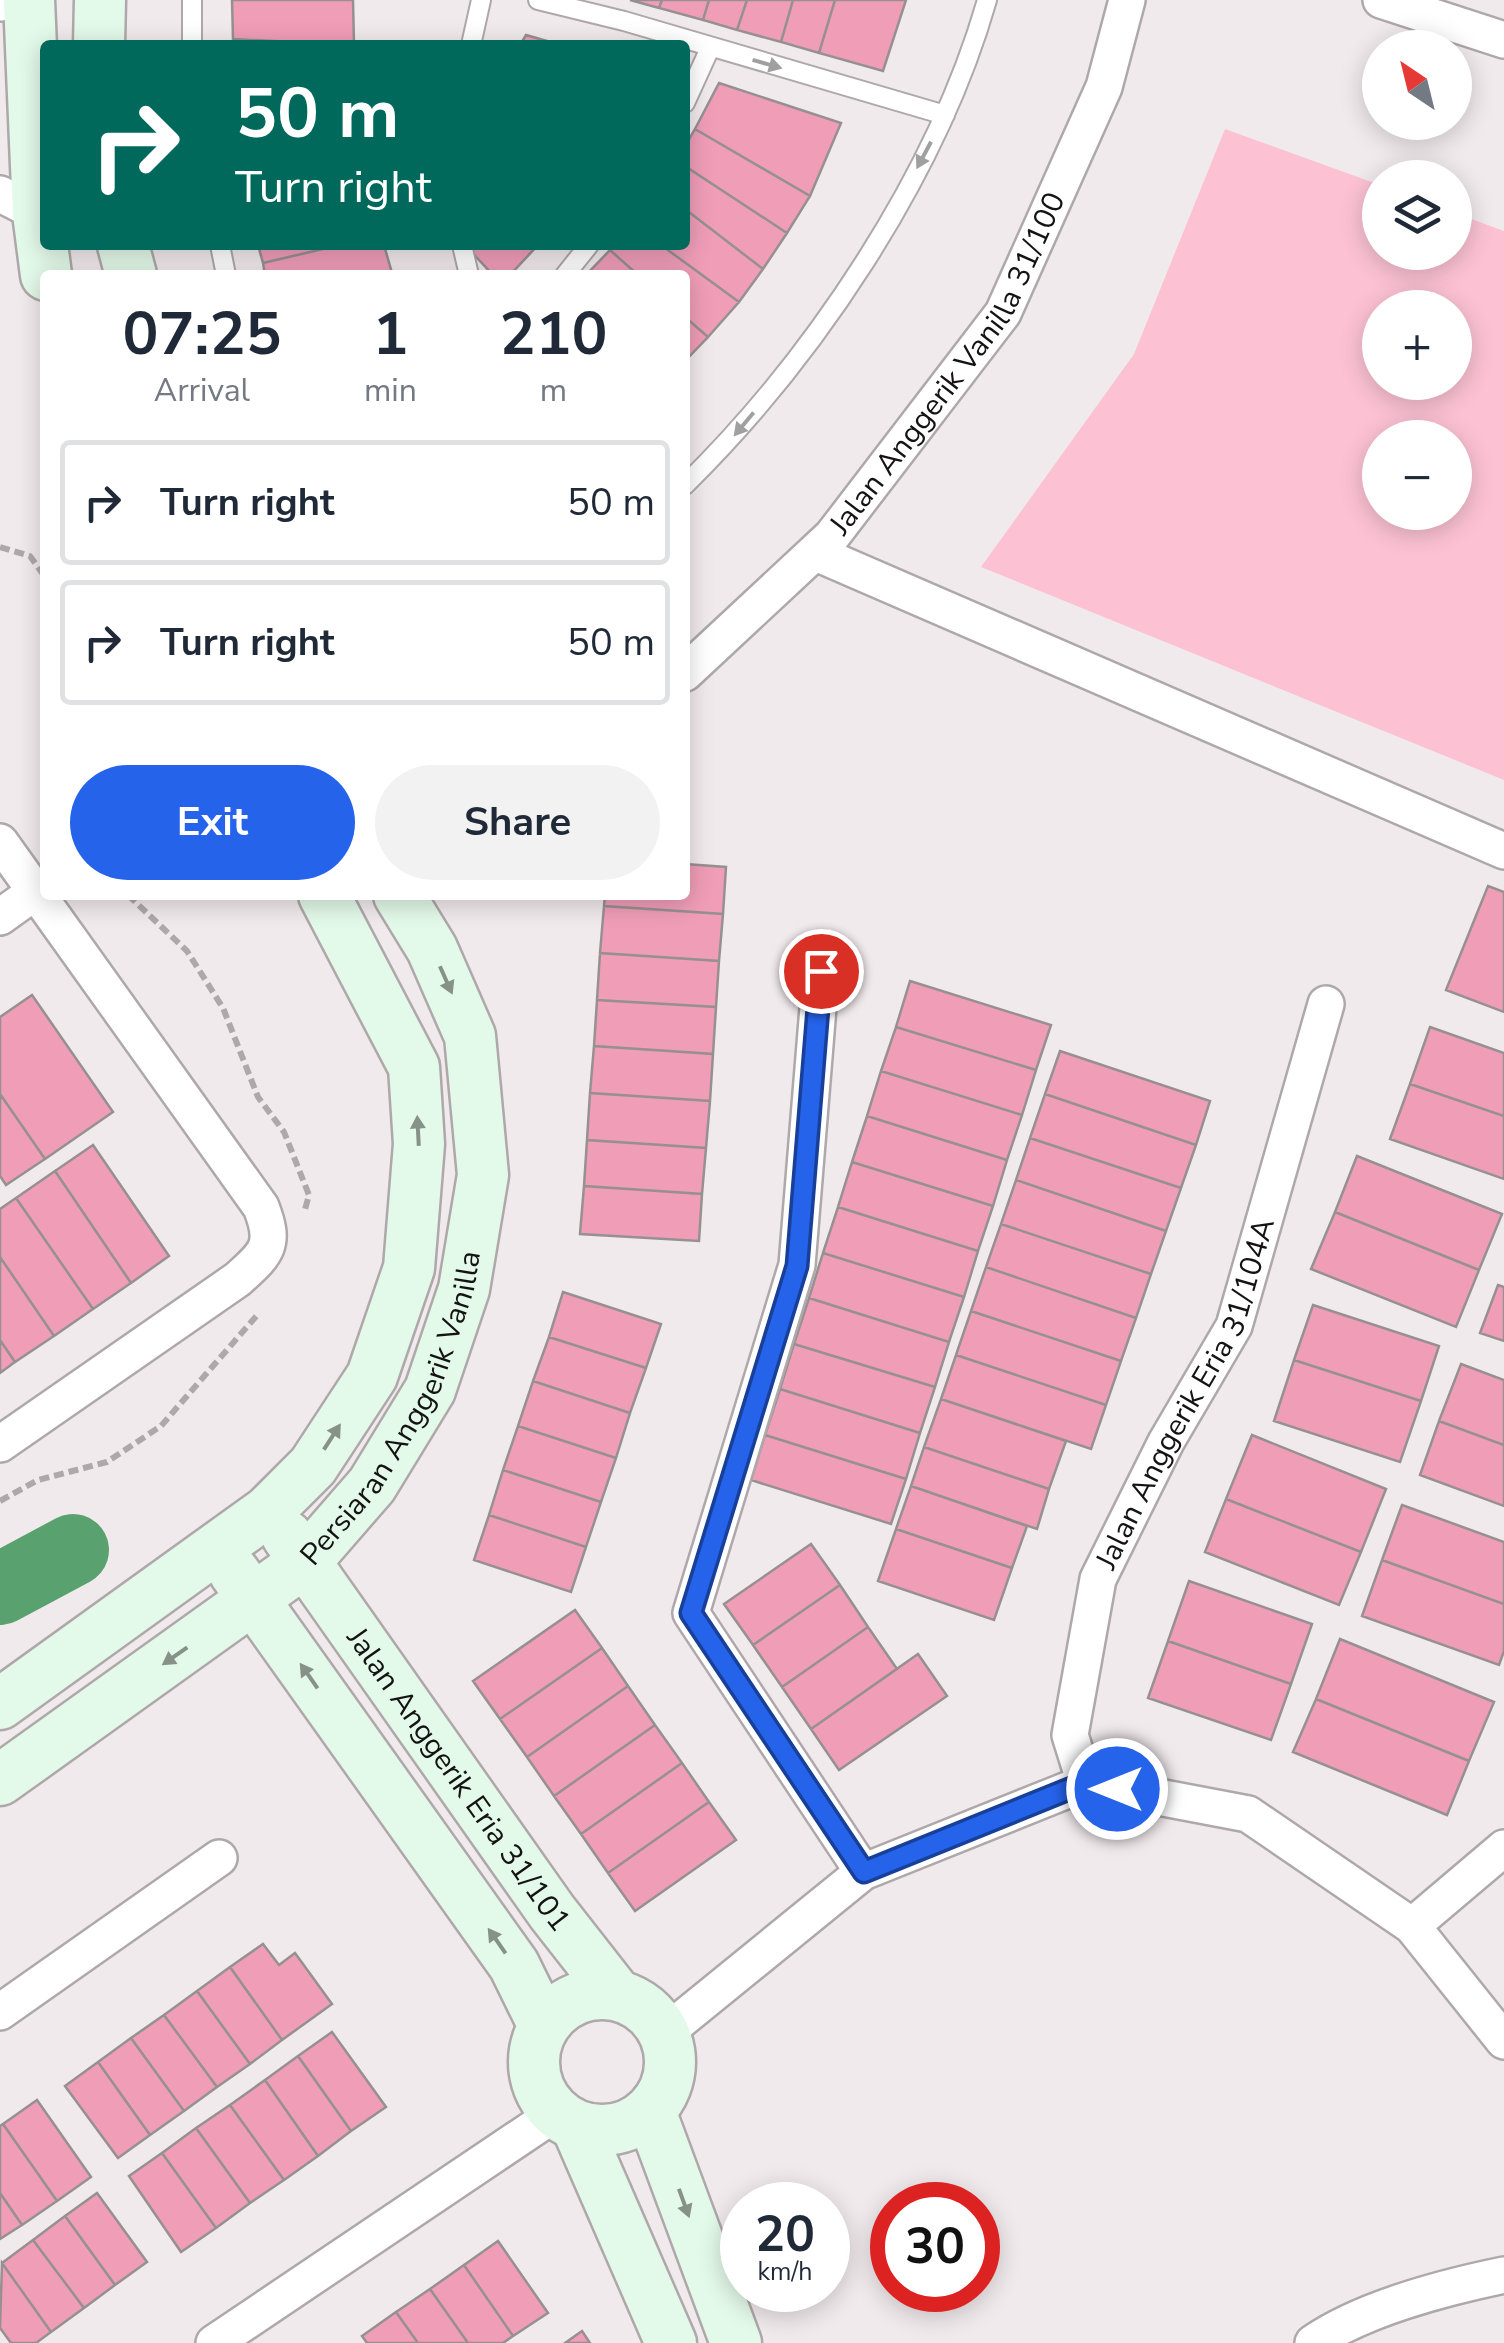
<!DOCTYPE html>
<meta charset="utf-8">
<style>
body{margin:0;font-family:"Nunito Sans",sans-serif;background:#f2f2f3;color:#1f2937;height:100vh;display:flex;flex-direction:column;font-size:38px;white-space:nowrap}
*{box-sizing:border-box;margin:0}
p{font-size:32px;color:#747a83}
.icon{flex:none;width:55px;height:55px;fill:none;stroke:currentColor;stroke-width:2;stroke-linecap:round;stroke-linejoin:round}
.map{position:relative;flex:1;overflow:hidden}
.side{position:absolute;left:40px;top:270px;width:650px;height:630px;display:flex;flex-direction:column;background:#fff;border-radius:10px;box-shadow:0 5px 25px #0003}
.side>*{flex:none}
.guide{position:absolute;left:40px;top:40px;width:650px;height:210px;border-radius:10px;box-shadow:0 5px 25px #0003;background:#00695c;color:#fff;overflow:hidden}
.needle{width:65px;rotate:325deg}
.buttons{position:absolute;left:1362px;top:30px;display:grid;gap:20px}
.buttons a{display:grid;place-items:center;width:110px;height:110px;border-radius:50%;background:#fff;box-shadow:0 5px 25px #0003;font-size:50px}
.speed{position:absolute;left:720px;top:2182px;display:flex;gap:20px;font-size:50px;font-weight:700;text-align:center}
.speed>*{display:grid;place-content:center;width:130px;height:130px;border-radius:50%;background:#fff;box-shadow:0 5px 25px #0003;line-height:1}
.speed small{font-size:25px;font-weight:400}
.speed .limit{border:15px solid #d22;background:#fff;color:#111}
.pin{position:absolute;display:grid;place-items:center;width:85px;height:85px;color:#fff;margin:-42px;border:5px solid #fff;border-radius:50%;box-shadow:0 2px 10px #0007}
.me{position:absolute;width:110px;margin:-55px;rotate:270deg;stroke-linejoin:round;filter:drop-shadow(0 0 8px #0008)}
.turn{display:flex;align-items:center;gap:35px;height:210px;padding:0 30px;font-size:45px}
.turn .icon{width:130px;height:130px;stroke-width:2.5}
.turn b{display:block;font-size:70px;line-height:85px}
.eta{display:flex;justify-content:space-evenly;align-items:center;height:170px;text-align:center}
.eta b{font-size:60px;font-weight:700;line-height:70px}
.primary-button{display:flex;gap:20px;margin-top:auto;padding:20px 30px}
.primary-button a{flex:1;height:115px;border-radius:60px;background:#2563eb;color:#fff;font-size:40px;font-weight:700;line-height:115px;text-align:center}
.primary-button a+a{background:#f2f2f3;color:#1f2937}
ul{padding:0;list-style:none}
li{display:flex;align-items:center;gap:30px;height:125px;margin:0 20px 15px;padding:0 10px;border:5px solid #e0e1e3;border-radius:10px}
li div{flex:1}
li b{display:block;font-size:38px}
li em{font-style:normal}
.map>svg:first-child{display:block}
</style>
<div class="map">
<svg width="1504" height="2343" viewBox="0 0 1504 2343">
<rect width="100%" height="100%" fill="#f1eaec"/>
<!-- green -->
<path fill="#fcc2d3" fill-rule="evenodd" d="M1225,129l155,56v67h75v-39l49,18v549l-523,-213 153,-213zM1380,308h75v74h-75zM1380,438h75v74h-75z"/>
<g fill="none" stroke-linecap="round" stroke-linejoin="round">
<!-- river -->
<path stroke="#59a270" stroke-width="72" d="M0,1589l73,-39"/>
</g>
<!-- building -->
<path fill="#f09db8" stroke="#969092" stroke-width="2.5" d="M232,0h121l1,45 -121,-6z
M630,0h32l-3,8z
M662,0h47l-6,20 -44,-12z
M709,0h38l-10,30 -34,-10z
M747,0h46l-12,42 -44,-12z
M793,0h42l-16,53 -38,-11z
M835,0h71l-23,71 -64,-18z
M526,35l35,10h-41z
M719,83l122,40 -31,73 -115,-67z
M695,129l115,67 -23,37 -102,-67v-20z
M685,166l102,67 -24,36 -78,-60z
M685,209l78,60 -24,33 -78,-57h24z
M258,245h82l-77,18z
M340,245h44l8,28 -127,2 -2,-12z
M465,245h73l-28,30h-17z
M614,245h47l78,57 -31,35 -23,-20v-42h-47l-28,-25z
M610,250l28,25h-52z
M685,317l23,20 -23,24z
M685,864l41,3 -3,47 -119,-8 1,-11h80z
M1488,886l16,6v120l-58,-22z
M604,906l119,8 -4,47 -119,-8z
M600,953l119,8 -3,46 -119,-7z
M910,981l141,44 -15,45 -140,-43z
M32,995l81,117 -68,47 -45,-65v-77z
M597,1000l119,7 -3,47 -119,-8z
M896,1027l140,43 -14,45 -141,-44z
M1430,1027l74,26v63l-94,-32z
M594,1046l119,8 -3,47 -120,-8z
M1060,1051l150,50 -14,44 -151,-51z
M881,1071l141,44 -15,45 -140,-44z
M1410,1084l94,32v63l-114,-40z
M590,1093l120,8 -4,47 -119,-8z
M0,1094l45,65 -39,26 -6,-9z
M1045,1094l151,51 -15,43 -151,-50z
M867,1116l140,44 -14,46 -141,-44z
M1030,1138l151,50 -15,43 -150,-51z
M587,1140l119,8 -4,46 -118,-8z
M93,1145l76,111 -38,27 -76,-112z
M1357,1156l145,58 -23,56 -144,-58z
M852,1162l141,44 -15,45 -140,-44z
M55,1171l76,112 -38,26 -77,-111z
M1016,1180l150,51 -15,43 -150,-50z
M584,1186l118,8 -3,47 -119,-7z
M16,1198l77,111 -39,27 -54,-79v-48z
M838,1207l140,44 -14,46 -141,-44z
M1335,1212l144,58 -23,57 -145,-58z
M1001,1224l150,50 -15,44 -150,-51z
M823,1253l141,44 -15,45 -140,-44z
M0,1257l54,79 -39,26 -15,-22z
M986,1267l150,51 -15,43 -150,-50z
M1498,1285l6,2v54l-24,-8z
M563,1292l98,32 -15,44 -97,-31z
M809,1298l140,44 -14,45 -141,-43z
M1313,1305l126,41 -18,55 -127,-41z
M971,1311l150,50 -15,44 -150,-50z
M549,1337l97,31 -16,45 -97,-32z
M0,1340l15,22 -15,11z
M794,1344l141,43 -15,46 -140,-44z
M956,1355l150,50 -15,44 -150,-50z
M1294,1360l127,41 -21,61 -126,-41z
M1461,1364l43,16v65l-65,-24z
M533,1381l97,32 -14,45 -98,-32z
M780,1389l140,44 -14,46 -141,-44z
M941,1399l125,42 -17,48 -125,-42z
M1439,1421l65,24v61l-84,-31z
M518,1426l98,32 -15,44 -98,-32z
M765,1435l141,44 -15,45 -140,-44z
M1252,1435l134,54 -25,63 -135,-53z
M924,1447l125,42 -12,40 -126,-43z
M503,1470l98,32 -15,45 -97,-32z
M911,1486l116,40 -15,42 -116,-39z
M1226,1499l135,53 -22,53 -134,-53z
M1402,1505l102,37v62l-122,-44z
M489,1515l97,32 -15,45 -97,-32z
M896,1529l116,39 -18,52 -116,-39z
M811,1544l29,41 -87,60 -29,-41z
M1382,1560l122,44v47l-5,14 -137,-49z
M1189,1581l123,43 -21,60 -123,-43z
M840,1585l28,42 -86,60 -29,-42z
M575,1610l27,38 -102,71 -27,-38z
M868,1627l29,42 -86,60 -29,-42z
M1340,1639l154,63 -25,59 -153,-62z
M1168,1641l123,43 -20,56 -123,-42z
M602,1648l26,38 -101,71 -27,-38z
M918,1654l29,42 -108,74 -28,-41z
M628,1686l27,39 -101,71 -27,-39z
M1316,1699l153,62 -22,54 -154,-63z
M655,1725l27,38 -101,71 -27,-38z
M682,1763l27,39 -101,71 -27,-39z
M709,1802l27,38 -101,71 -27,-38z
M263,1944l16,21 16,-12 37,51 -50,36 -52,-73z
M230,1967l52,73 -32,24 -53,-73z
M197,1991l53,73 -33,23 -53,-72z
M164,2015l53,72 -33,24 -53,-73z
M332,2032l54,75 -35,24 -53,-75z
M131,2038l53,73 -34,24 -52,-73z
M298,2056l53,75 -33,25 -53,-76z
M98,2062l52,73 -32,23 -53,-72z
M265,2080l53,76 -34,24 -54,-75z
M37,2100l54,77 -34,24 -54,-77z
M230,2105l54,75 -34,23 -54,-75z
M3,2124l54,77 -35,24 -22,-32v-67z
M196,2128l54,75 -34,25 -54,-75z
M162,2153l54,75 -35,24 -52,-76z
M0,2193l22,32 -22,14z
M97,2193l50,69 -32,23 -50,-69z
M65,2216l50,69 -31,23 -51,-68z
M33,2240l51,68 -33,24 -49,-69z
M498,2241l50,72 -35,23 -49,-71z
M2,2263l49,69 -15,11h-25l-11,-15z
M464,2265l49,71 -10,7h-35l-38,-54z
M430,2289l38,54h-50l-22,-31z
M396,2312l22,31h-51l-5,-7z
M582,2331l8,12h-25z"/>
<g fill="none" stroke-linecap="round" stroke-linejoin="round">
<!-- lane casing -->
<g stroke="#afa8aa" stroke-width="22">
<path id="lane" d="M538,0l86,21 321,94
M192,45v-45
M471,45l10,-45
M685,103l25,-55
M220,245l6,30
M462,245l7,30
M565,275l24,-30
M685,485c129,-127 252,-310 302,-485"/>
</g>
<!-- street casing -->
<g stroke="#afa8aa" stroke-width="40">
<g id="street">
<path d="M1381,0l123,40"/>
<path d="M0,3l4,-3"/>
<path d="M0,194l38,19"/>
<path d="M816,553l688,298"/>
<path id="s1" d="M685,673l147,-137 171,-223 101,-226 23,-87"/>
<path d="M0,842l261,365c15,38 6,46 -23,72l-238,165"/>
<path d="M0,917l35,-25"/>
<path d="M821,971l-24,294 -106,348 172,259"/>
<path id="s2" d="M1085,1783l-15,-48 28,-156 68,-137 68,-116 92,-322"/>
<path d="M1412,1926l92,-78"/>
<path d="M0,2012l219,-154"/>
<path d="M665,2033l198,-161 222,-89 163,31 164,112 92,115"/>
<path d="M214,2343l342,-230"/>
<path d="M1313,2343c49,-34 133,-56 191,-68"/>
</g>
</g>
<!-- secondary casing -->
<g stroke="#afa8aa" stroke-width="55">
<g id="secondary">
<path d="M29,0l9,213 8,62"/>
<path d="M99,45l1,-45"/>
<path d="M123,245l8,30"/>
<path id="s3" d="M287,1536l265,376 65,83"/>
<path d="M234,1572l280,393 30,61"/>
<path d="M0,1704l268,-193 45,-45 59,-90 37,-108 10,-124 -5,-77 -90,-172"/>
<path id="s4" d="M0,1780l306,-219 66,-76 58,-95 34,-101 19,-114 -13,-139 -38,-87 -33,-54"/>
<circle cx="602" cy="2062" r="68"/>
<path d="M650,2111l86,232"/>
<path d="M577,2127l94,216"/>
</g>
</g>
<!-- path -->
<path stroke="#aea8aa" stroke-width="6" stroke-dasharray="10 5" stroke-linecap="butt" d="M0,547l30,9 15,21
M128,895l59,56 36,57 35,89 26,35 25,63 -5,18
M0,1501l38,-21 69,-18 54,-36 98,-113"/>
<!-- lane -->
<use href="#lane" stroke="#fff" stroke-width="18"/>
<!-- street -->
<use href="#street" stroke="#fff" stroke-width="35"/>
<!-- secondary -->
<use href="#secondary" stroke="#e3f9e9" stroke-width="50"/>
</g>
<!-- one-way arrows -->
<defs><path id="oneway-solid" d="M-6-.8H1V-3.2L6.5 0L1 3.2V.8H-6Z" transform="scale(2.5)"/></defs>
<g fill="#a1a0a0">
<use href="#oneway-solid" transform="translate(767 64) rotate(16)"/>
<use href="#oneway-solid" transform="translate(924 155) rotate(118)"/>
<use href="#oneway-solid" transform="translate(744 424) rotate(130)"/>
</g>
<g fill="#869188">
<use href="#oneway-solid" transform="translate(446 980) rotate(66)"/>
<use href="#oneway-solid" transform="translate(418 1131) rotate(-93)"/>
<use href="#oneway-solid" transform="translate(332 1437) rotate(-57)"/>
<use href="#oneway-solid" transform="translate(175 1656) rotate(145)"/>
<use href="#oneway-solid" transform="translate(309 1676) rotate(-125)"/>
<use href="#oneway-solid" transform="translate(497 1941) rotate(-125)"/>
<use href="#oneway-solid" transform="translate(684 2203) rotate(70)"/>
</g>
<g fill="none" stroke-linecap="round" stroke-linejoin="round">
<!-- route casing -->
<g stroke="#184099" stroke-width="25">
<path id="route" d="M821,971l-24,295 -106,347 173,259 220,-89 33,6"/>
</g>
<!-- route -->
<use href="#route" stroke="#2563eb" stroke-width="18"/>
</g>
<g text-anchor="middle" stroke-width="8" stroke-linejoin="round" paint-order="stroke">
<!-- street labels -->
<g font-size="30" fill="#141212" stroke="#f1eaec">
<text dy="10" stroke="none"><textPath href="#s1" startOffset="410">Jalan Anggerik Vanilla 31/100</textPath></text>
<text dy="10" stroke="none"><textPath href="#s2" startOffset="415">Jalan Anggerik Eria 31/104A</textPath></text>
<text dy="10" stroke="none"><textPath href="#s4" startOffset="555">Persiaran Anggerik Vanilla</textPath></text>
<text dy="10" stroke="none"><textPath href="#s3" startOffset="298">Jalan Anggerik Eria 31/101</textPath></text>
</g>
</g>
</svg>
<div class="buttons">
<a><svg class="needle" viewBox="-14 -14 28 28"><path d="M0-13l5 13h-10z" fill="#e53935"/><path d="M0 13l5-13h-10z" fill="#747a83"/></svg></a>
<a><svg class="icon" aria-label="layers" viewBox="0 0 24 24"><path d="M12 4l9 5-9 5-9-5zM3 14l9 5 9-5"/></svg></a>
<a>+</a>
<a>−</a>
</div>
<div class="speed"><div>20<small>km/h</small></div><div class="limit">30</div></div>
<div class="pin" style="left:821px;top:971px;background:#d93025"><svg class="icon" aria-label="arrive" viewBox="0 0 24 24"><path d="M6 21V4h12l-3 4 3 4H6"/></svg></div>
<svg class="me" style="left:1117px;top:1789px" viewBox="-20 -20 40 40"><circle r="17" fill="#2563eb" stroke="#fff" stroke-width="3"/><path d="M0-11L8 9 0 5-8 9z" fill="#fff"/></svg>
<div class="guide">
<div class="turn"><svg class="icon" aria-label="right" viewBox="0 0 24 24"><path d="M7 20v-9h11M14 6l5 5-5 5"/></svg><div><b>50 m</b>Turn right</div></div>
</div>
<section class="side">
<div class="eta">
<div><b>07:25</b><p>Arrival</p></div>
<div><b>1</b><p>min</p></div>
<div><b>210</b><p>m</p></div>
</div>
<ul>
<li><svg class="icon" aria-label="right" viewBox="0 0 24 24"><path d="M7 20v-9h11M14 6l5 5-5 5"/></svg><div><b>Turn right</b></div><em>50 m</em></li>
<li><svg class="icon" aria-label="right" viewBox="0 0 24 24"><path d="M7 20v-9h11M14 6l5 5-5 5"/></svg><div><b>Turn right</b></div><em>50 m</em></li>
</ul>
<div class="primary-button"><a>Exit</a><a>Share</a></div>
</section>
</div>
